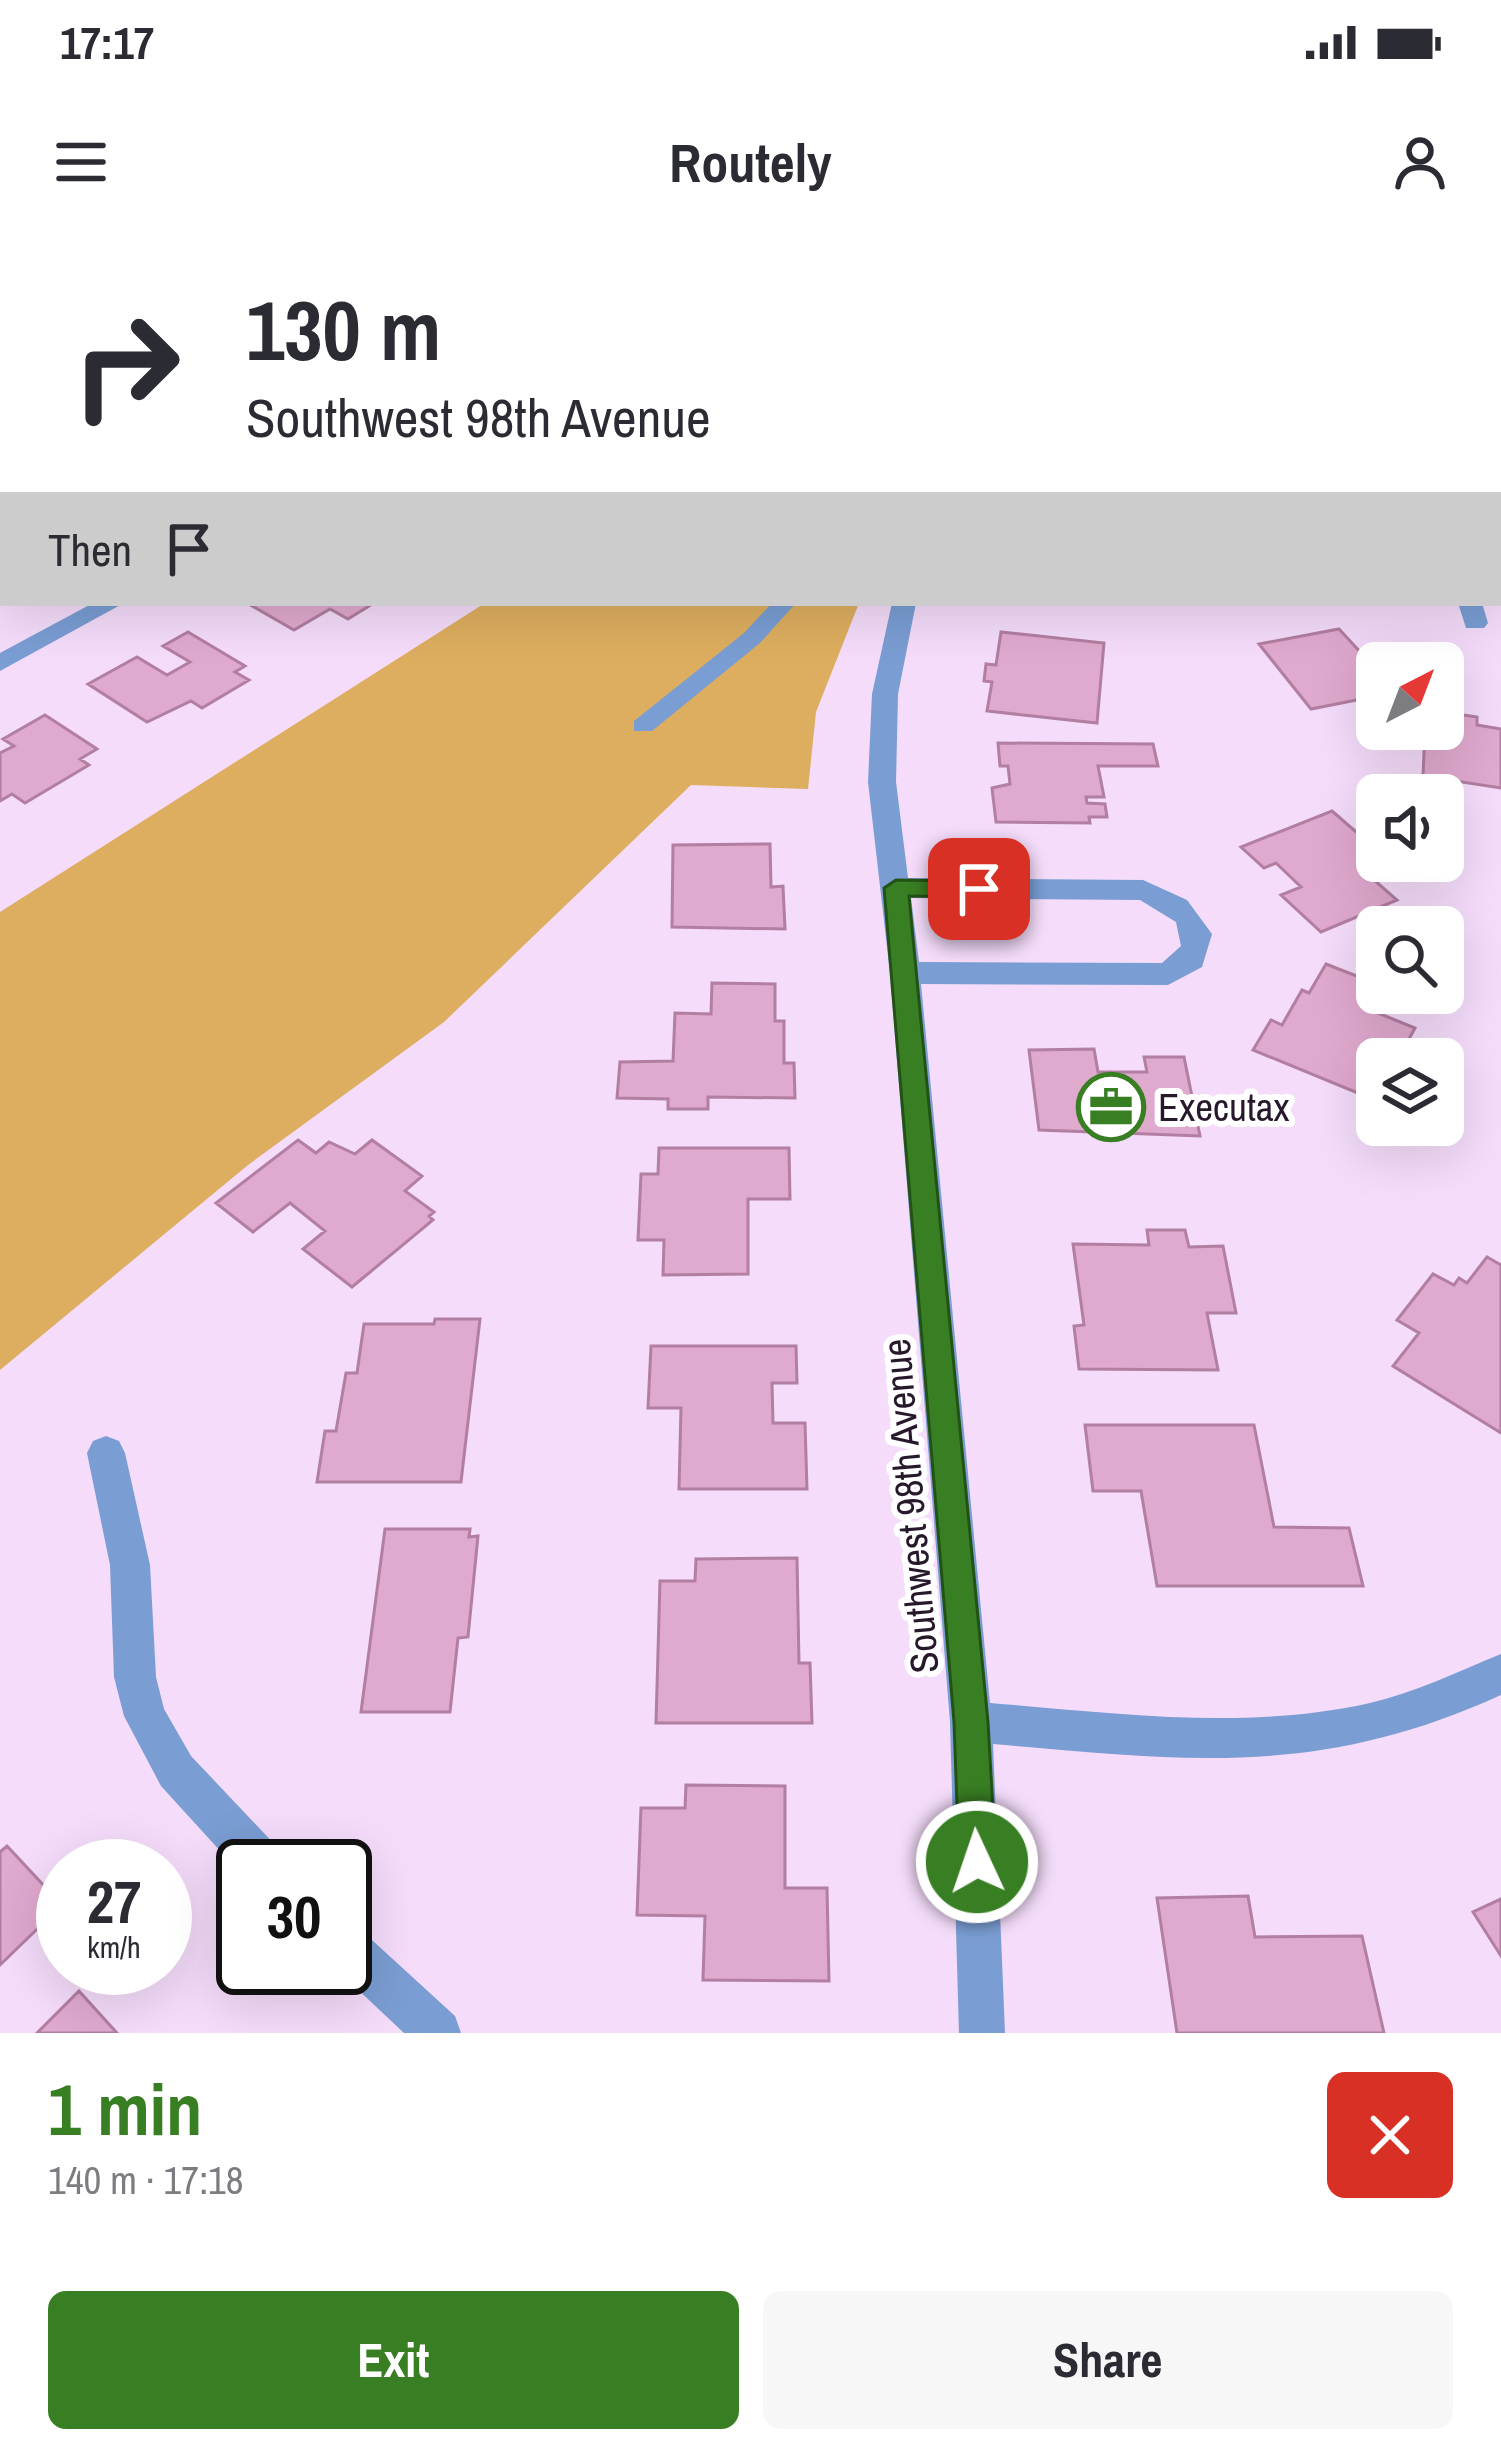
<!DOCTYPE html>
<meta charset="utf-8">
<style>
body{margin:0;font-family:"Archivo Narrow",sans-serif;background:#f7f7f7;color:#2b2b33;height:100vh;display:flex;flex-direction:column;font-size:45px;white-space:nowrap}
*{box-sizing:border-box;margin:0}
p{font-size:39px;color:#7c7c81}
.icon{flex:none;width:66px;height:66px;fill:none;stroke:currentColor;stroke-width:2;stroke-linecap:round;stroke-linejoin:round}
.map{position:relative;height:1793px;overflow:hidden}
.side{display:flex;flex-direction:column;background:#fff;flex:1}
.side>*{flex:none}
.guide{position:absolute;left:0px;top:0px;width:1503px;height:366px;box-shadow:0 12px 48px #0002;background:#fff;color:#2b2b33;overflow:hidden}
.needle{width:78px;rotate:42deg}
.fabs{position:absolute;left:1356px;top:402px;display:grid;gap:24px}
.fabs a{display:grid;place-items:center;width:108px;height:108px;border-radius:18px;background:#fff;box-shadow:0 12px 48px #0002;font-size:60px}
.speed{position:absolute;left:36px;top:1599px;display:flex;gap:24px;font-size:60px;font-weight:700;text-align:center}
.speed>*{display:grid;place-content:center;width:156px;height:156px;border-radius:50%;background:#fff;box-shadow:0 12px 48px #0002;line-height:1}
.speed small{font-size:30px;font-weight:400}
.speed .limit{border:6px solid #111;border-radius:18px;background:#fff;color:#111}
.pin{position:absolute;display:grid;place-items:center;width:102px;height:102px;color:#fff;margin:-51px;border-radius:24px;box-shadow:0 6px 18px #0006}
.me{position:absolute;width:132px;margin:-66px;rotate:357deg;stroke-linejoin:round;filter:drop-shadow(0 0 9px #0008)}
.turn{display:flex;align-items:center;gap:42px;height:252px;padding:0 48px;font-size:54px}
.turn .icon{width:156px;height:156px;stroke-width:2.5}
.turn b{display:block;font-size:84px;line-height:102px}
.then{display:flex;align-items:center;height:114px;padding:0 48px;background:#0003;gap:24px;font-size:45px}
.round{display:grid;place-items:center;flex:none;width:126px;height:126px;border-radius:18px;background:#f7f7f7}
.headline{display:flex;align-items:center;justify-content:space-between;height:204px;padding:0 48px}
h1{font-size:72px;font-weight:800;line-height:90px;color:#387e22}
.action{display:flex;gap:24px;margin-top:auto;padding:24px 48px}
.action a{flex:1;height:138px;border-radius:18px;background:#387e22;color:#fff;font-size:48px;font-weight:800;line-height:138px;text-align:center}
.action a+a{background:#f7f7f7;color:#2b2b33}
.status{display:flex;justify-content:space-between;align-items:center;height:84px;padding:0 60px;background:#fff;direction:ltr}
.status svg{height:33px;fill:currentColor}
header{display:flex;justify-content:space-between;align-items:center;height:156px;padding:0 48px;background:#fff;font-size:54px;font-weight:800}
.map>svg:first-child{display:block}
</style>
<div class="status"><b>17:17</b><svg viewBox="0 0 49 12"><path d="M0 12V9h3v3zM5 12V6h3v6zM10 12V3h3v9zM15 12V0h3v12zM26 1h20v11H26zM47 4h2v5h-2z"/></svg></div>
<header><svg class="icon" aria-label="menu" viewBox="0 0 24 24"><path d="M4 6h16M4 12h16M4 18h16"/></svg>Routely<svg class="icon" aria-label="person" viewBox="0 0 24 24"><circle cx="12" cy="8" r="4"/><path d="M4 21q1-7 8-7t8 7"/></svg></header>
<div class="map">
<svg width="1501" height="1793" viewBox="0 0 1501 1793">
<rect width="100%" height="100%" fill="#f4dcfa"/>
<!-- green -->
<path fill="#ddae5f" d="M319,0h543l7,3h-540z
M485,363h374l-43,109 -8,77 -117,-4 -247,237 -196,143 -248,205v-458z"/>
<!-- building -->
<path fill="#e0a9ce" stroke="#b27ea1" stroke-width="3" d="M247,363h127l-26,16 -18,-10 -36,21z
M1339,389l38,41v26l-66,13 -52,-65z
M188,392l57,34 -10,6 14,8 -47,28 -11,-7 -44,21 -59,-38 49,-27 30,18 23,-13 -27,-16z
M1001,392l103,11 -7,80 -110,-12 5,-29 -8,-1 2,-17 10,1z
M1443,472l34,5v8l24,4v59l-78,-12 2,-47h18z
M45,475l52,34 -17,10 9,6 -64,38 -13,-9 -12,7v-48l14,-7 -11,-7z
M998,503l155,1 5,22h-60l6,31h-18l1,6 18,1 2,13h-18l1,6 -94,-1 -4,-34 18,-4 -2,-18h-8z
M1332,571l45,39v8l-19,8 39,34 -76,32 -40,-37 20,-8 -25,-24 -12,5 -23,-21z
M770,604l1,43 12,-1 2,43 -113,-2 1,-82z
M1326,724l51,20v9h11l-10,20 37,15 -17,31h-21v26l-7,13 -117,-48 18,-30 11,5 20,-35 7,3z
M712,743l63,1v37h9v42h10l1,35 -87,-1v12h-40v-10l-51,-1 3,-36 53,-1 2,-48 36,1z
M1094,809l4,23h49l-3,-15h40l16,79 -161,-6 -10,-80z
M298,900l18,13 13,-11 26,12 17,-14 50,36 -17,15 29,21 -5,4 4,4 -81,67 -49,-38 22,-18 -35,-28 -37,29 -37,-29z
M659,908h130l1,51h-42v75l-85,1 1,-35h-26l3,-66h17z
M1147,990h38l4,17 34,-1 13,67h-29l11,57 -139,-1 -5,-43 10,-1 -11,-81 76,1z
M1487,1017l14,8v168l-108,-67 26,-33 -22,-13 36,-46 21,11 5,-7 8,5z
M435,1079h45l-19,163h-144l8,-51h11l10,-58h11l7,-49h70z
M651,1106h145l1,37h-25l1,40h32l2,66h-128l2,-81h-33z
M1085,1185h169l20,102 75,1 14,58h-206l-16,-95h-48z
M385,1289h85l-1,8 9,-1 -10,101 -10,1 -8,74h-89z
M797,1318l2,105h11l2,60h-156l4,-142h35l1,-22z
M686,1545l99,1v102h42l2,93 -126,-1 2,-64 -68,-1 4,-107h44z
M7,1606l55,59 -62,60v-113z
M1248,1656l7,41 107,-1 22,97h-207l-20,-135z
M1501,1659v57l-28,-44z
M79,1751l38,42h-80z"/>
<g fill="none" stroke-linecap="round" stroke-linejoin="round">
<!-- service -->
<path fill="#7a9dd3" fill-rule="evenodd" d="M542,0h24l2,3h-24z
M772,363h24l-36,40 -108,88h-18v-10l110,-88z"/>
<!-- minor -->
<path fill="#7a9dd3" fill-rule="evenodd" d="M901,0h25l2,3h-25z
M0,115h3l-3,14z
M1500,213h1v14h-1z
M1501,271v15h-1v-15z
M93,363h31l-124,68v-18z
M892,363h24l-18,91 -2,88 12,96 235,2 44,20 25,34 -10,33 -34,18 -247,-1 69,719c126,10 256,28 380,0 46,-11 87,-31 131,-49v41c-182,83 -316,66 -508,49l12,289h-46l-9,-311 -60,-749 -22,-191 4,-88zM911,658l229,2 36,22 5,24 -19,17 -243,-1z
M1458,363h24l6,20 -4,5h-18z
M106,1196l13,5 6,12 25,112 6,112 8,32 27,47 89,94 6,16h-43v10l-82,-90 -37,-70 -10,-39 -4,-112 -23,-112 6,-12z
M345,1683l16,7 94,86 6,17h-57l-69,-65h10z"/>
</g>
<!-- route -->
<path fill="#387e22" stroke="#245216" stroke-width="3" d="M896,640l83,1 12,8 -12,8 -70,-1 79,826 8,140 -6,13 -13,6 -13,-6 -5,-13 -5,-140 -70,-834z"/>
<!-- icons -->
<defs>
<g id="office-ring" transform="scale(3.45)"><circle r="9.5" fill="#fff" stroke="#387e22" stroke-width="1.5"/><path d="M-6-3h4V-5.5h4V-3h4V5H-6ZM-1-4.5V-3h2v-1.5ZM-6 0V1H6V0Z" fill="#387e22"/></g>
</defs>
<g fill-rule="evenodd">
<use href="#office-ring" x="1111" y="867"/>
</g>
<g text-anchor="middle" stroke-width="12" stroke-linejoin="round" paint-order="stroke">
<!-- poi labels -->
<g font-size="39" fill="#27192b" stroke="#fff" text-anchor="start">
<text x="1158" y="881">Executax</text>
</g>
<!-- street labels -->
<g font-size="39" fill="#27192b" stroke="#fff">
<text transform="translate(910 1266) rotate(-95)" y="14">Southwest 98th Avenue</text>
</g>
</g>
</svg>
<div class="fabs">
<a><svg class="needle" viewBox="-14 -14 28 28"><path d="M0-13l5 13h-10z" fill="#e53935"/><path d="M0 13l5-13h-10z" fill="#7c7c81"/></svg></a>
<a><svg class="icon" aria-label="sound" viewBox="0 0 24 24"><path d="M4 9h4l5-4v14l-5-4H4zM17 9q2 3 0 6"/></svg></a>
<a><svg class="icon" aria-label="search" viewBox="0 0 24 24"><circle cx="10" cy="10" r="6"/><path d="M15 15l6 6"/></svg></a>
<a><svg class="icon" aria-label="layers" viewBox="0 0 24 24"><path d="M12 4l9 5-9 5-9-5zM3 14l9 5 9-5"/></svg></a>
</div>
<div class="speed"><div>27<small>km/h</small></div><div class="limit">30</div></div>
<div class="pin" style="left:979px;top:649px;background:#d93025"><svg class="icon" aria-label="arrive" viewBox="0 0 24 24"><path d="M6 21V4h12l-3 4 3 4H6"/></svg></div>
<svg class="me" style="left:977px;top:1622px" viewBox="-20 -20 40 40"><circle r="17" fill="#387e22" stroke="#fff" stroke-width="3"/><path d="M0-11L8 9 0 5-8 9z" fill="#fff"/></svg>
<div class="guide">
<div class="turn"><svg class="icon" aria-label="right" viewBox="0 0 24 24"><path d="M7 20v-9h11M14 6l5 5-5 5"/></svg><div><b>130 m</b>Southwest 98th Avenue</div></div>
<div class="then">Then<svg class="icon" aria-label="arrive" viewBox="0 0 24 24"><path d="M6 21V4h12l-3 4 3 4H6"/></svg></div>
</div>
</div>
<section class="side">
<div class="headline"><div><h1>1 min</h1><p>140 m · 17:18</p></div><a class="round" style="background:#d93025;color:#fff"><svg class="icon" aria-label="close" viewBox="0 0 24 24"><path d="M6 6l12 12M18 6L6 18"/></svg></a></div>
<div class="action"><a>Exit</a><a>Share</a></div>
</section>
